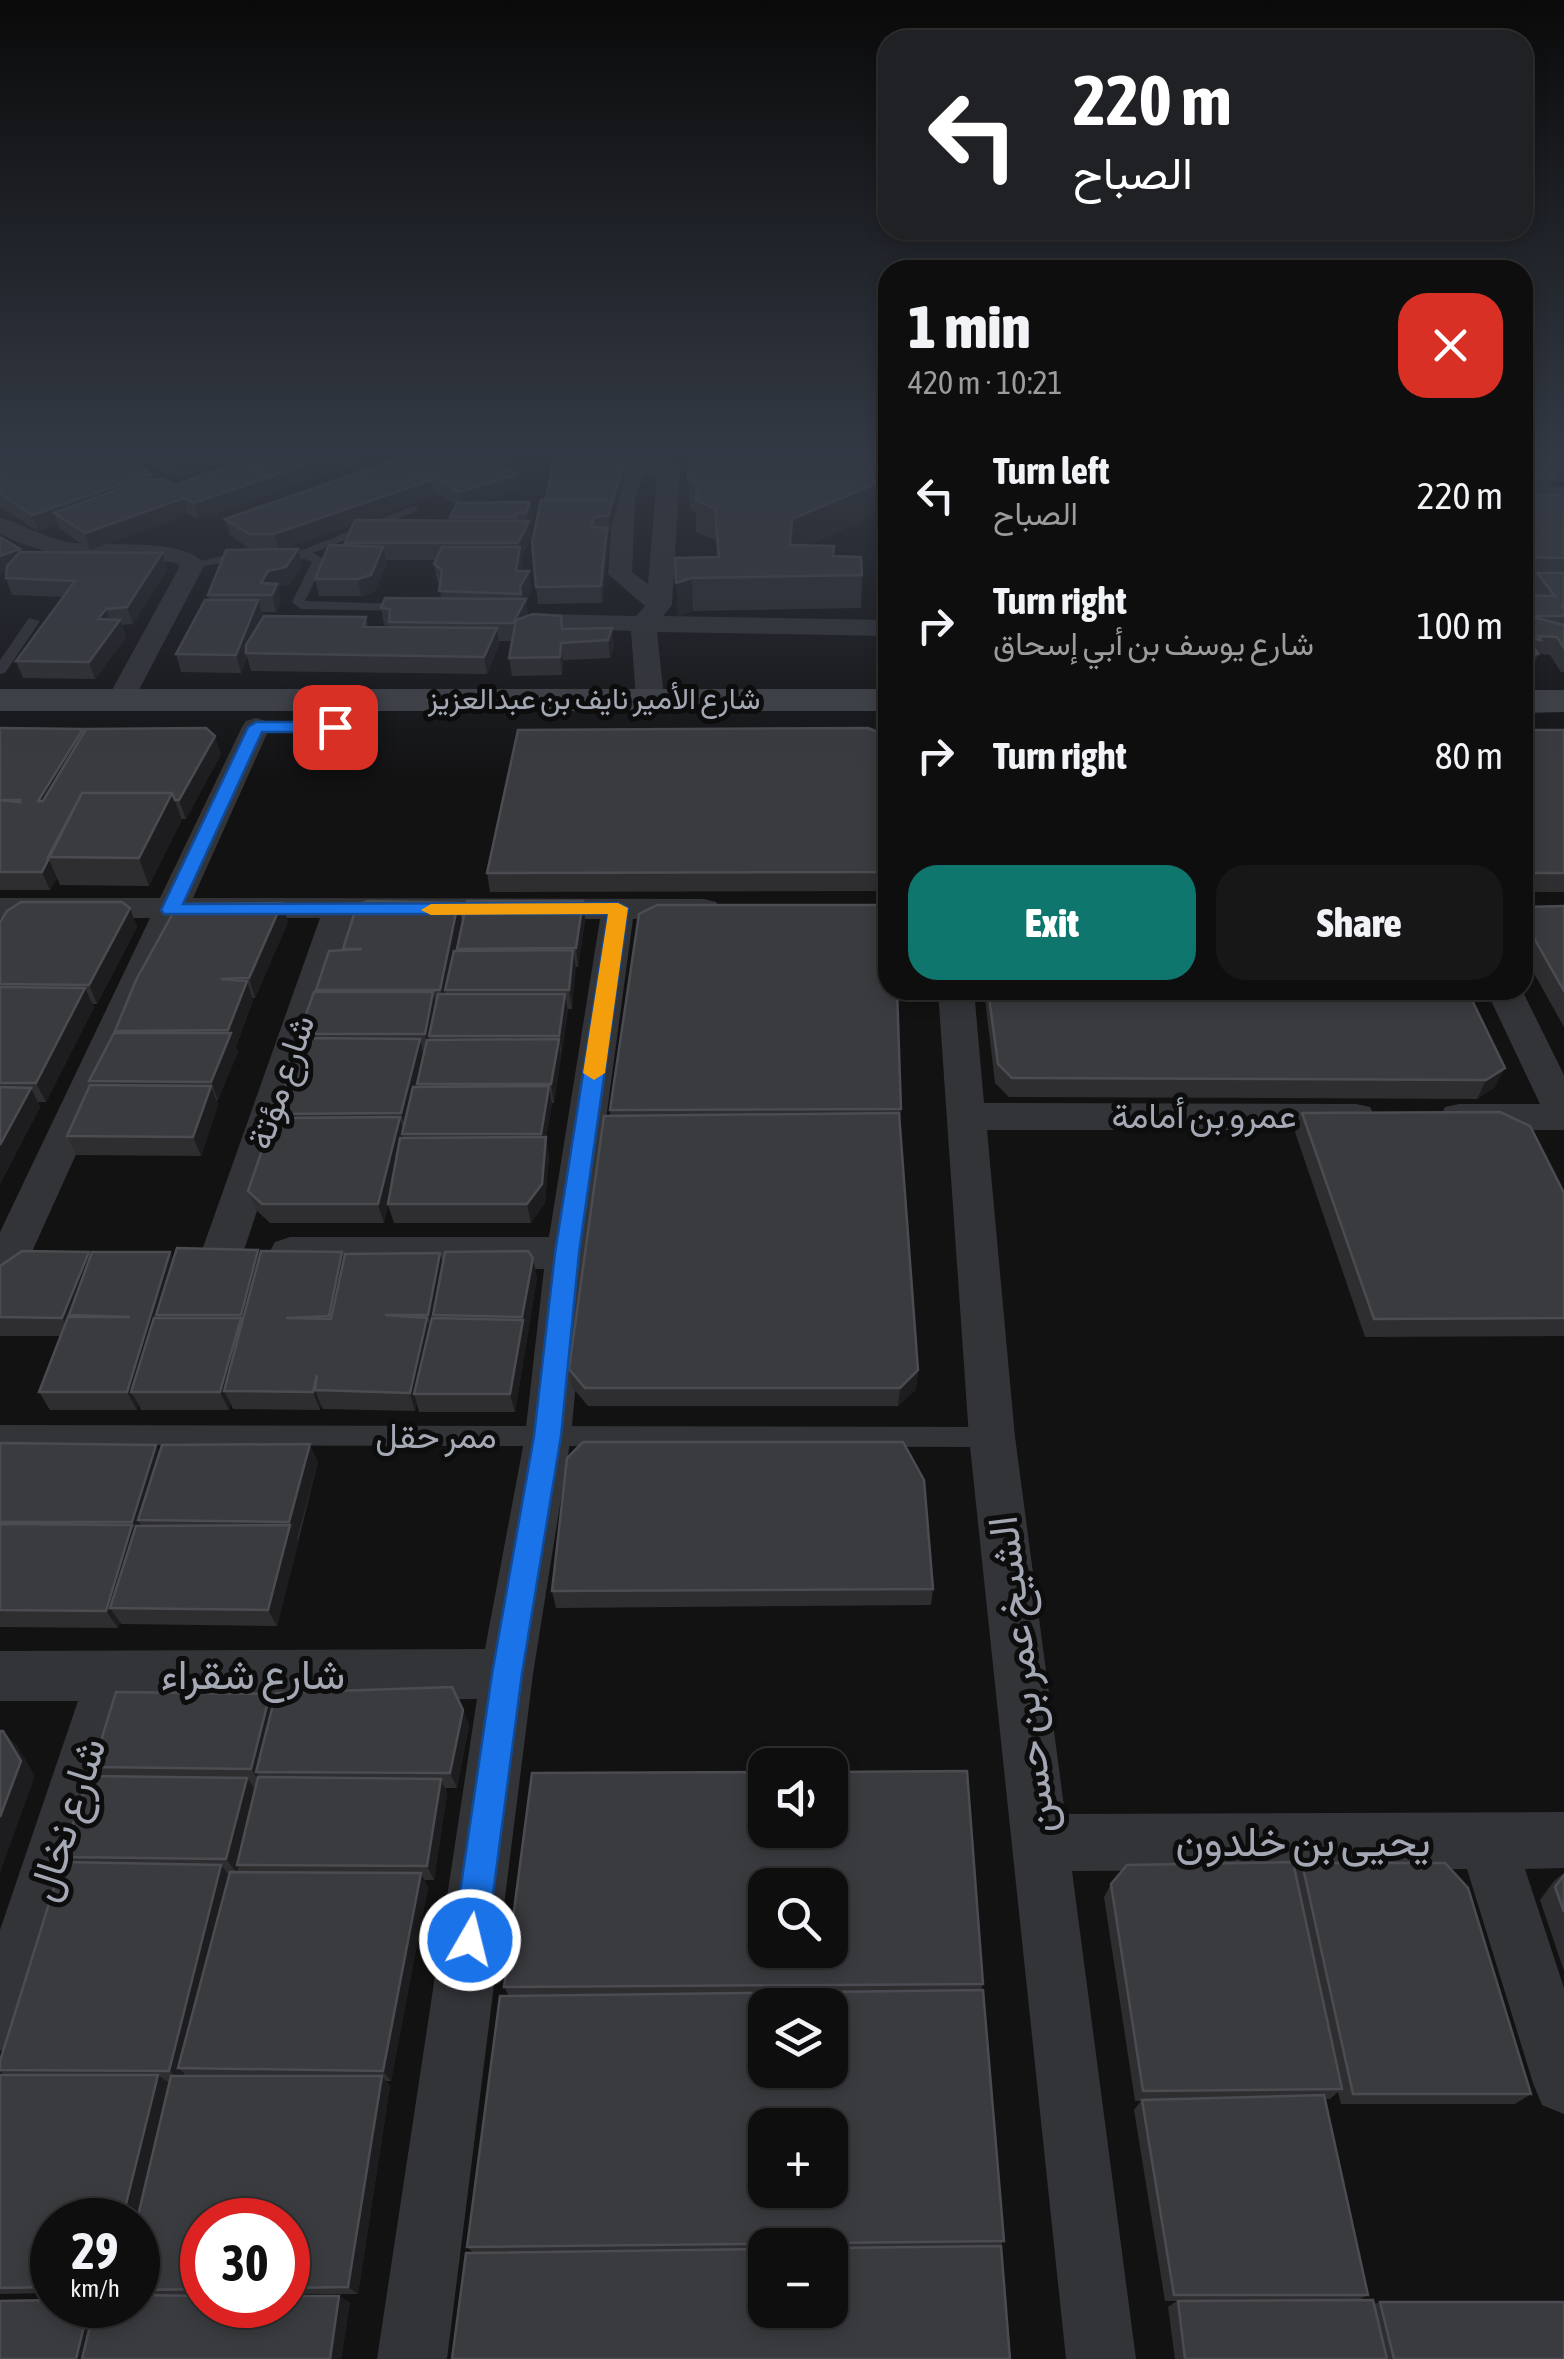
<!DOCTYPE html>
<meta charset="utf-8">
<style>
body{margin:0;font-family:"Asap Condensed",Vazirmatn,sans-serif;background:#171717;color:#f1f3f6;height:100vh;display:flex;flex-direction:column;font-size:38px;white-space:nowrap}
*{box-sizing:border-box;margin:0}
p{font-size:32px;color:#9b9c9e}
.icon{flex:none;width:55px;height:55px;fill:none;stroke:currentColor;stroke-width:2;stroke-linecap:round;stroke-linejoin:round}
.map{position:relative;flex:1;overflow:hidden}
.drawer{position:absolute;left:878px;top:260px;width:655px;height:740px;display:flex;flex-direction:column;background:#0e0e0e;border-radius:30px;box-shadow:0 5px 15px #0003,0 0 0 2px #2e2e2e}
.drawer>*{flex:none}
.guide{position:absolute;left:878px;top:30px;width:655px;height:210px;border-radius:30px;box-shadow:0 5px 15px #0003,0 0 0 2px #2e2e2e;background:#202124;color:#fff;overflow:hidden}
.buttons{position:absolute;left:748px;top:1748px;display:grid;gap:20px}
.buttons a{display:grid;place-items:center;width:100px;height:100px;border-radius:20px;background:#0e0e0e;box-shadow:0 5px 15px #0003,0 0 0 2px #2e2e2e;font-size:50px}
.speed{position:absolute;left:30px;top:2198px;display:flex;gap:20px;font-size:50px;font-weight:700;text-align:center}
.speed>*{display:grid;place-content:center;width:130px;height:130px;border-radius:50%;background:#0e0e0e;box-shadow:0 5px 15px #0003,0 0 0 2px #2e2e2e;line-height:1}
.speed small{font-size:25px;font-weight:400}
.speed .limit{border:15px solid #d22;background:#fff;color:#111}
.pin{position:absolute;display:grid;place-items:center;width:85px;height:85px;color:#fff;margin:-42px;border-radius:20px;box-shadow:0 5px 15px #0006}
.me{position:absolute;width:110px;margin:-55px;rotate:8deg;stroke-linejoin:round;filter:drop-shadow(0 0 8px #0008)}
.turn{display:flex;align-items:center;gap:35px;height:210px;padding:0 30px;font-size:45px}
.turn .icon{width:130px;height:130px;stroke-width:2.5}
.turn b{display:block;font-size:70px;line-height:85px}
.round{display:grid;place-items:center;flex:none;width:105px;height:105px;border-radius:30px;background:#171717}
.overview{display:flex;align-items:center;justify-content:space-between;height:170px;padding:0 30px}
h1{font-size:60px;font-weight:800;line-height:75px}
.button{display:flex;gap:20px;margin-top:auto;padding:20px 30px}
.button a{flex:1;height:115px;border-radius:30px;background:#0f766e;color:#fff;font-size:40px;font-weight:800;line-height:115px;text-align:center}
.button a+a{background:#171717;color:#f1f3f6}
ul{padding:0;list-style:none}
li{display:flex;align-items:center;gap:30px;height:130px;padding:0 30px}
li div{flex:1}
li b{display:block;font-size:38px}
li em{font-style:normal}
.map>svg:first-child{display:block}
</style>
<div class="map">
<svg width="1564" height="2359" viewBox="0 0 1564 2359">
<rect width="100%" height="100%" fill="#121213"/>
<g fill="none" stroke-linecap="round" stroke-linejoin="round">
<!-- lane -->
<path fill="#333438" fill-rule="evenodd" d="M413,506l4,1v4l-104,42 12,7 -20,41 96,3 6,4 -1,3 -105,-2 -9,-7 20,-40 -7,-3 -47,-2 -65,11 -6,-4 52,-12 61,-1z
M29,618l11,3 -35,52 -5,1v-14z
M0,1425l992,2 8,3 4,7 -4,7 -8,3 -992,-2z"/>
<!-- street -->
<path fill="#333438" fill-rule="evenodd" d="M96,451h74l-3,5 -41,11z
M860,451h27l1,36 -8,-2 -11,-25z
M669,462l11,7 -8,136 -9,11 225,4v16l-231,-4 7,67 -14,8 -14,-8 -5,-68 -95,-4 -4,-5 4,-5 9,-3 91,2 9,-10 -37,-32 5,-73 13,-36zM643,476h14l-9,108 -16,-12 3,-71z
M1564,486v14l-42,7v-14z
M0,518c23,6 43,19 67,24 37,6 115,-6 138,22l-74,141h-20l-4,-6 73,-133 -7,-4c-60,-1 -119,-1 -173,-28z
M1522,573l42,3v14l-42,-3z
M256,718l10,3 4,6 -77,171 511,1 12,3 5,7 -5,7 -83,3 -45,334 -17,183 -38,238 -86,685h-70l100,-660 -345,2 -101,319 -9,22 -22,9v-121l78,-229h-78v-50l485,-2 40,-213 19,-167h-254l-15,-5 -6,-11 6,-11 15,-5h259l51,-318h-246l-111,334 -6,11 -15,5 -15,-5 -6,-11 119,-335h-137l-162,358 -6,12 -15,4v-60l150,-314h-150v-20h160l82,-171 4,-6z
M938,990h36l10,113 372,1 14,3 5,10 -5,10 -14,3h-369l28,307 50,377 499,-2v56l-39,1 39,119v126l-22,-9 -9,-22 -66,-214 -395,2 64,488h-70l-97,-922z
M1486,990h36l42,85v55h-105l-14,-3 -5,-10 5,-10 14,-3h81z"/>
<!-- secondary -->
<path fill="#414348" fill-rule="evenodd" d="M0,689h888v22h-888z
M1522,690h42v22l-42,1z"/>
</g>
<!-- wall -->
<path fill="#2e2e31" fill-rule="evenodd" d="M0,451l153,28 22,6 66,-22 -1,-5 -61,20 -25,-12 -6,-15h208l3,12 -84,29 -2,-1 1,2 -76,26 -10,-5 -98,36 -30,-21 -2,-5 -20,7 -38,-24z
M357,451h29l-14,4z
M524,451l-9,3 2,12 -9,3 10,5 2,16 -40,13 50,-1 2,17 -3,7 2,11 -9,20 -1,14 11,17 -6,11 2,17 34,13 50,-1 2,18 -4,12 -47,2 -1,15 -50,1 -3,-18 4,-17h-14v4l-12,29 -236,-3 -4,-14 -6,16 -60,-1 -5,-18 33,-54 -1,-5 43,-45 -21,-15 -5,-16 172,-54 -2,-8zM433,492l23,12 -6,13v3h-84l68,-24zM353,524l-8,19v3l-30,33 4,17h42l13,-4 13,-28 -1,-4h50l-2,4 3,17 3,2 1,15 -60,10 3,17 6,2h-22l-2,-10h-103l-1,-5h14l5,-11 -3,-14 12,-3 12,-18 -4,-17h-16z
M573,451h283l22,39 -3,3 -1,23 -69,30 28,10 29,19 -1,33 -168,3 -15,5 -3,-58 42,-1 -1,-17 -20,-8v-19l-6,-4 -2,-31 2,-21 -116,4z
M1522,451h42v30h-12l-4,13h-13l29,2v176h-3l-11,-17 -12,-1 -7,18h-9v-77l13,1 -4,-6 6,-16h-15z
M623,465l1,16 -14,52h-2l1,12 -7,58 -64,1 -2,-17 10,-89z
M0,537l20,12 1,3 141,1 5,17 -34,54 -11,1 4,12 -31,42 -72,-1 -7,-17 47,-64 -51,-2 -6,-17v-5l-6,2z
M0,728l83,1 1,3 137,22 -35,65h-5l-32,67 -89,-1 -3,-7 -7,12h-50z
M1522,730h42v162h-42z
M888,736v151l-6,4 -392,1 -3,-19z
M583,901l2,19 -7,47h-3l-3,42h-4l-14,94h-3l-5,36 3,17 -4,47 -14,20h-137l-6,-18 -4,18h-114l-14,-13 -8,-19 30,-73 -2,-4 25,-74 -2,-6 18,-42 -1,-2 27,-40 115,-47 4,19 -6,29h2l-1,-2z
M1564,906v121l-42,-75v-45z
M130,908l7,19 -40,77h-5l2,3 -48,95h-8l2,5 -40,77v-262z
M288,922l-33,76h-3l1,2 -17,47 2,5 -21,49 1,4 -17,51 -125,-1 -9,-19 24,-51 -2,-4 27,-48 -1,-2z
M984,990h483l28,97 -18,12 -468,-2 -14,-14z
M901,1109l-1,12 18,249 -2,19 -18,17h-310l-16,-19 -3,-18 41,-253v-6z
M1302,1113l262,80v143l-199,1 -70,-205z
M89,1252l2,3 79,-3 3,7 87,-3 84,2 96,-5 3,10 94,14 -22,135h-96l-2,-8 -2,7 -92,-2 -2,-4 -1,5 -87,-1 -2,-5 -2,6h-88l-2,-5 -2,5h-87l-11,-18 22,-56h-61v-70z
M0,1443l318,19 -41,164 -156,-2 -1,-2 -2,6 -118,-1z
M933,1589l-2,16 -375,3 -4,-17z
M270,1694l4,7 189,9 6,15 -12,63h-12l2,6 -13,86h-10l4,7 -37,194h-5l4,5 -32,208h-70v-74h-86v76l148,6 -9,57h-341l138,-54v-85h-86v73l-52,1v-219h5l-5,-3v-11l68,-199 -6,-5 39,-81 -8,-9z
M967,1771l16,213 -2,6h2l21,251 -4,5 10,113h-558l14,-106h8l-7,-6 33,-251h9l-5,-9 28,-214 233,-1v58h65v-58zM765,1885h65v65h-65zM765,2005h65v65h-65zM765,2125h65v65h-65zM765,2245h65v65h-65z
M1302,1863l229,231 -16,10h-174l-3,-12 -8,7h-5l43,196 -12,6 18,3 6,-2 184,57h-389l-7,-52 9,-6h-12l-31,-191 7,-9h-6l-31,-204 7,-13 184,-12z
M1564,1873v98l-24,-71 14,-19z"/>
<!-- shaded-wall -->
<path fill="#1d1d1f" d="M0,451h28l-28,10z
M210,451h41l-12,5 1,2 -61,20 -5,-16z
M347,451h9l3,12 -84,29 -4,-16z
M371,451h15l-14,4z
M506,451h18l-9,3 2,12 -26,9 -2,-16z
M880,459l-2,31 -3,3 -1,23 -82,35 -2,27v-33l2,-26 79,-52z
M623,465l1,16 -14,52 -2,-17z
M152,474l5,16 -103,23 4,11 -20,7 -6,-16z
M518,474l2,16 -57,18 -3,-16z
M270,477l4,16 -76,26 -4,-16z
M431,480l3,16 -155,55 -5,-17z
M184,498l4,16 -98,36 -5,-17z
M530,502l2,17 -3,7 2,11 -9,20 1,7 -5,24 -2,-17 4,-19 -2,-9 9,-19 -1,-11z
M607,528l2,17 -7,58 -1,-17z
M383,547l4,17 -13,28 -13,4 -3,-17z
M20,549l6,17 -26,9v-19z
M298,549l4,17 -12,18 -12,3 3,14 -5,11 -4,-17 -11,-12 7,-12z
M162,553l5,17 -34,54 -6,-17z
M529,571l3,17 -9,16 -3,-17z
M692,578l1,33 -15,5 -2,-33z
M526,599l2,17 -12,25 -3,-18z
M258,600l5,17 -17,36 1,4 -6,16 -5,-18z
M106,609l6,17 -14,-7z
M120,620l6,17 -31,42 -6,-17z
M497,628l2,17 -12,29 -3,-17z
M612,628l2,18 -4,12 -2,-18z
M561,643l2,17 -1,15 -2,-18z
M83,729l7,18 -44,73 -8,-19z
M215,736l6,18 -35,65 -7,-19z
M172,793l10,27 -33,66 -10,-28z
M49,860l8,18 -7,12 -8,-18z
M888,869v18l-6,4 1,-19z
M583,901l2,19 -7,47 -2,-19z
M282,903l6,19 -33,76 -6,-20z
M458,903l4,19 -14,68h-3l2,6 -3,13 -4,-19z
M130,908l7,19 -40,77 -8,-19z
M573,950l3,19 -4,40 -3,-19z
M247,981l6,19 -17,47 2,5 -20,49 -7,-19 19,-47 -2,-5z
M85,988l9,19 -48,95 -10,-19z
M433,992l4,19 -8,25 2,9 -2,8 -4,-19z
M565,994l3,19 -6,42 -3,-19z
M420,1039l4,19 -18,75 -5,-20z
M559,1039l2,19 -7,45 -3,-19z
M1505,1068l-10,19 -18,12 9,-19z
M211,1086l7,19 -17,51 -8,-19z
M549,1086l3,20 -6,33 3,17 -4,47 -14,20 -4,-19 17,-51 -3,-19z
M31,1088l9,19 -40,77v-39z
M400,1117l4,17h-2l2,7 -20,82 -6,-19z
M258,1250l7,19 -16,65 -8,-19z
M89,1252l10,18 -30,45 7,13 -3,8 -11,-18z
M170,1252l9,19 -23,44 6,12 -31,65 8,13 -2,5 -10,-18z
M342,1252l7,19 -13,64 -7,-19z
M440,1253l5,18 -12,44 2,8 -2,11 -5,-19z
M533,1258l4,19 -22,135 -5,-18z
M241,1318l8,18 -25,55 7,13 -2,6 -9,-18z
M427,1318l5,18 -18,58 3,10 -2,7 -5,-18z
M918,1370l-2,19 -18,17 2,-18z
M317,1375l-2,15 6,15 -1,5 -7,-18z
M310,1444l8,18 -21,77 -8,-17z
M156,1445l10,18 -28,57 7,12 -2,7 -11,-17z
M132,1525l11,17 -33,66 10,14 -2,6 -12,-17z
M290,1525l9,17 -22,84 -9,-16z
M270,1694l10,16 -24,62 6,8 -1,4 -10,-15z
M463,1710l6,15 -12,63 -7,-15z
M3,1731l15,16 17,29 -35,97v-56z
M247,1778l10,14 -20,81 -11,-14z
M441,1779l6,15 -13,86 -7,-14z
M221,1865l11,14 -54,189 6,5 -2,8 -13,-10z
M421,1873l7,14 -37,194 -8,-10z
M158,2075l14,10 -34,135h-16z
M382,2076l8,10 -32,208 -10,-7z
M339,2296l11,6 -9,57h-11z
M89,2305h18l-13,54h-18z"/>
<!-- building -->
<path fill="#3a3b3f" stroke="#4b4c51" stroke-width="2.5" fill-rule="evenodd" d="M29,451h82l41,23 -120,41 -32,-21v-34z
M151,451h59l-36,11z
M252,451h95l-76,25 -32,-20z
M417,451h96l-24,8 29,15 -58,18 -65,-35z
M690,451h166l24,8 -9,8 4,17 -83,35 -2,26 44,1 -1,10 28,1 1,18 -170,3 -16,5 -1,-25 44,-1 -4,-49 -20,-8 4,-15 -11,-7z
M1533,451h31v14l-20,1 10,12 -32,1v-26l15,3z
M239,462l31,15 -76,26 -10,-5 -99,35 -31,-20 92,-34h17l12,6z
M389,462l42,18 -157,54h-25l-24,-15z
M553,464l70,1 -15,51 -14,1 -3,10 16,1 -6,58 -65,1 -4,-45 9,-42h66l-61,-2z
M1522,494l42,2v62l-42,-1z
M530,502l-4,11h-10l-1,4h-65l7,-14z
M355,520l174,1 -11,22h-173z
M0,537l20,12 -20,7z
M329,545l54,2 -12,28 -13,4h-43z
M442,547h78l-4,24h13l-9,16 1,7 -82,-3 3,-21 -8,-6z
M298,549l-12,18 -18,4 -7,12 16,1 -5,11h-64l18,-45z
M20,552l142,1 -35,54 -21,2 -8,10 22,1 -31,42 -73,-1 59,-80 -69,-3 1,-12z
M1537,573h27v33h-2l2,3v7h-35l35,9v23l-7,-11 -19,-1 3,4 -13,-2 10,16h-16v-59l33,1z
M385,598l141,1 -13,24h-43l-81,-1 1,-13 -9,-1z
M205,600h53l-22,55 -60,-1z
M533,614l28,2 1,13 50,-1 -4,12 -47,3 -1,14 -51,1 7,-38z
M264,616l102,1 -3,10 134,1 -13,29 -238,-4v-8z
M0,728l83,1 -45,72h5l43,-72 120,-1 9,8 -36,64h-4l-3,-7h-90l-40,79h-42v-72l20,2v-2h-20z
M868,728l20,8v133l-5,3 -396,1 31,-143z
M1522,730h42v143h-42z
M82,793h90l-33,65 -91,-1z
M368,901l90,2 -18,87h-124l13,-39 33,-2h-19l14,-44z
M467,901h116l-7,47 -119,1z
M21,902h101l8,6 -41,77 -89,-1v-62l7,-11z
M282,903l-33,75 -28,1 26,2 -19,49 -113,1 21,-51 42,-76z
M657,905h224l7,5v80h9l4,119 -291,1 29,-196z
M1564,906v85l-42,-74v-10z
M573,950l-4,40h-124l9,-39z
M0,987l85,1 -49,95h-36z
M988,990h479l38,78 -19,12 -474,-2 -14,-14z
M314,992h119l-8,42h-126z
M438,994h127l-6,42h-130z
M114,1033h117l-20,49 -122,-1z
M302,1038l118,1 -19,74 -125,1z
M559,1039l-8,45h-134l10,-44z
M90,1085l121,1 -18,51 -126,-1z
M549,1086l-8,48h-139l11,-47z
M0,1087l31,1 -31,57z
M1500,1112l30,14 34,67v125l-190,1 -72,-206z
M899,1113l19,257 -18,18h-315l-16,-19 35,-253z
M400,1117l-22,87h-116l-14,-13 25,-73z
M546,1137l-4,47 -15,20h-139l12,-66z
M177,1248l81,2 -17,65h-85z
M22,1251l67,1 -27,66 -62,-1v-51z
M261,1251l81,1 -13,64 -43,2 45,1 14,-65 95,-1 -12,62h-43l42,3 -17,75 -95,-3 2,-15 -4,17 -89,-1z
M528,1251l5,7 -11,59 -89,-2 12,-63z
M92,1252h78l-43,140h-88l29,-75h62l-61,-2z
M154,1318h87l-21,74h-89z
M432,1318l91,2 -13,74h-96z
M583,1442h320l21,38 9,109 -381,2 15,-133z
M0,1443l156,2 -24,77h-132z
M310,1444l-21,78 -151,-2 24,-75z
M0,1524l132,1 -26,86 -106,-1z
M290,1525l-22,85 -158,-2 26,-82z
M452,1687l11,23 -13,63 -194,-1 20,-79z
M116,1692l154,2 -19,75 -158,-2z
M0,1731h3l18,30 -21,56z
M967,1771l16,213 -479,3 28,-214 233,-1v58h65v-58zM765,1885h65v65h-65z
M89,1776l158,2 -21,81 -164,-2z
M258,1777l183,2 -14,87 -190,-1z
M62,1862l159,3 -52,206 -169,-1v-9z
M1293,1862l49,227 -199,2 -32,-207 16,-19z
M1302,1863h143l23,25 63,206h-178z
M230,1872l191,1 -38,198 -205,-3z
M1564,1875v37l-9,-25z
M983,1990l21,251 -537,6 33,-251zM765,2005h65v65h-65zM765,2125h65v65h-65z
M0,2075h158l-36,145h-70v67l-52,1z
M171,2076h211l-34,211 -60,1v-68h-86v69l-64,1 -1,-70z
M1324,2095l44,200h-194l-32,-195z
M1001,2246l9,113h-558l14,-106 299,-4v61h65v-62z
M138,2295l64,1v9h86v-9h51l-9,63h-248l13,-54h43z
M52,2300v5h37l-13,54h-76v-58z
M1373,2300l14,59h-202l-7,-58z
M1380,2302h184v57h-170z"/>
<!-- sky -->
<linearGradient id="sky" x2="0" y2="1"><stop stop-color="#0a0a0a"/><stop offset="0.58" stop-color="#333944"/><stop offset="1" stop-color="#333944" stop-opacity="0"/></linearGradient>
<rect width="1564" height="781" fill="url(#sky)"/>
<!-- route -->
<path fill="#1a73e8" stroke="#114b97" stroke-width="2.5" d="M256,722h79l8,5 -8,5h-73l-79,172 435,-1 10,5 -49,345 -18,183 -39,238 -35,266 -5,12 -12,5 -12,-5 -5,-12 39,-266 42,-238 21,-183 53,-339h-444l-3,-4 87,-183z"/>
<!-- slow -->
<path fill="#f59e0b" d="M618,903l10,5 -23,165 -11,7 -11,-7 25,-159 -177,1 -10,-5 10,-6z"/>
<g text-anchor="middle" stroke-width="10" stroke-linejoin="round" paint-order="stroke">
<!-- far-street labels -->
<g font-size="30" fill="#a3a8b4" stroke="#0d0d0e">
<text x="594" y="709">شارع الأمير نايف بن عبدالعزيز</text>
</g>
<!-- street labels -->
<g font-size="35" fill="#a3a8b4" stroke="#0d0d0e">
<text transform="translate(281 1082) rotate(-71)" y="12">شارع مؤتة</text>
<text x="1204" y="1128">عمرو بن أمامة</text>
<text x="436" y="1448">ممر حقل</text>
</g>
<!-- near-street labels -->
<g font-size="42" fill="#a3a8b4" stroke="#0d0d0e">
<text x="253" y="1689">شارع شقراء</text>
<text transform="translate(1021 1675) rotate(-97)" y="15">الشيخ عمر بن حسن</text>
<text transform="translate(66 1819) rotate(-72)" y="15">شارع نخال</text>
<text x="1303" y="1856">يحيى بن خلدون</text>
</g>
</g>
</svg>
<div class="buttons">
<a><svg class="icon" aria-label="sound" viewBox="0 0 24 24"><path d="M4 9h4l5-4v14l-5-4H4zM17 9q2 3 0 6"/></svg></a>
<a><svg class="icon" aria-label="search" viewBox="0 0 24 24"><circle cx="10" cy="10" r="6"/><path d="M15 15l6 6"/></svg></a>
<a><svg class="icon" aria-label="layers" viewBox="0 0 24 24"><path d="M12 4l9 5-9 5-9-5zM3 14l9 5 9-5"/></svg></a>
<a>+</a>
<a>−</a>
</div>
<div class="speed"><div>29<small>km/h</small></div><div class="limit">30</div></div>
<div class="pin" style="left:335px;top:727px;background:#d93025"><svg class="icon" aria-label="arrive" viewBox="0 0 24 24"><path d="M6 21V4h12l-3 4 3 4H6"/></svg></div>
<svg class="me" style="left:470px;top:1940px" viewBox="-20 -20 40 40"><circle r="17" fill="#1a73e8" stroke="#fff" stroke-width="3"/><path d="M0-11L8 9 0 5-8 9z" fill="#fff"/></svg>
<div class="guide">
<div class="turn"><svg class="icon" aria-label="left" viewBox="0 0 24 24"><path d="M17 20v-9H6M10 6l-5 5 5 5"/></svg><div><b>220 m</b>الصباح</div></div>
</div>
<section class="drawer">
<div class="overview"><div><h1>1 min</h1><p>420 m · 10:21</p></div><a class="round" style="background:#d93025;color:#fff"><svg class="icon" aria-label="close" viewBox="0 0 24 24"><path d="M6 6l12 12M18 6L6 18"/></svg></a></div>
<ul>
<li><svg class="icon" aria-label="left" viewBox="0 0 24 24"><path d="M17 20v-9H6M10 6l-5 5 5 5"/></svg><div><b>Turn left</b><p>الصباح</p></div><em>220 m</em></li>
<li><svg class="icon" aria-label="right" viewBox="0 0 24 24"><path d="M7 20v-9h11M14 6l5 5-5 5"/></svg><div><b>Turn right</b><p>شارع يوسف بن أبي إسحاق</p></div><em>100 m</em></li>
<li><svg class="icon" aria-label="right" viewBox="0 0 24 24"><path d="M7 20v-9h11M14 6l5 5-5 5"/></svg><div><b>Turn right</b></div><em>80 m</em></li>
</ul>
<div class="button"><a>Exit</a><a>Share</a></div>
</section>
</div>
